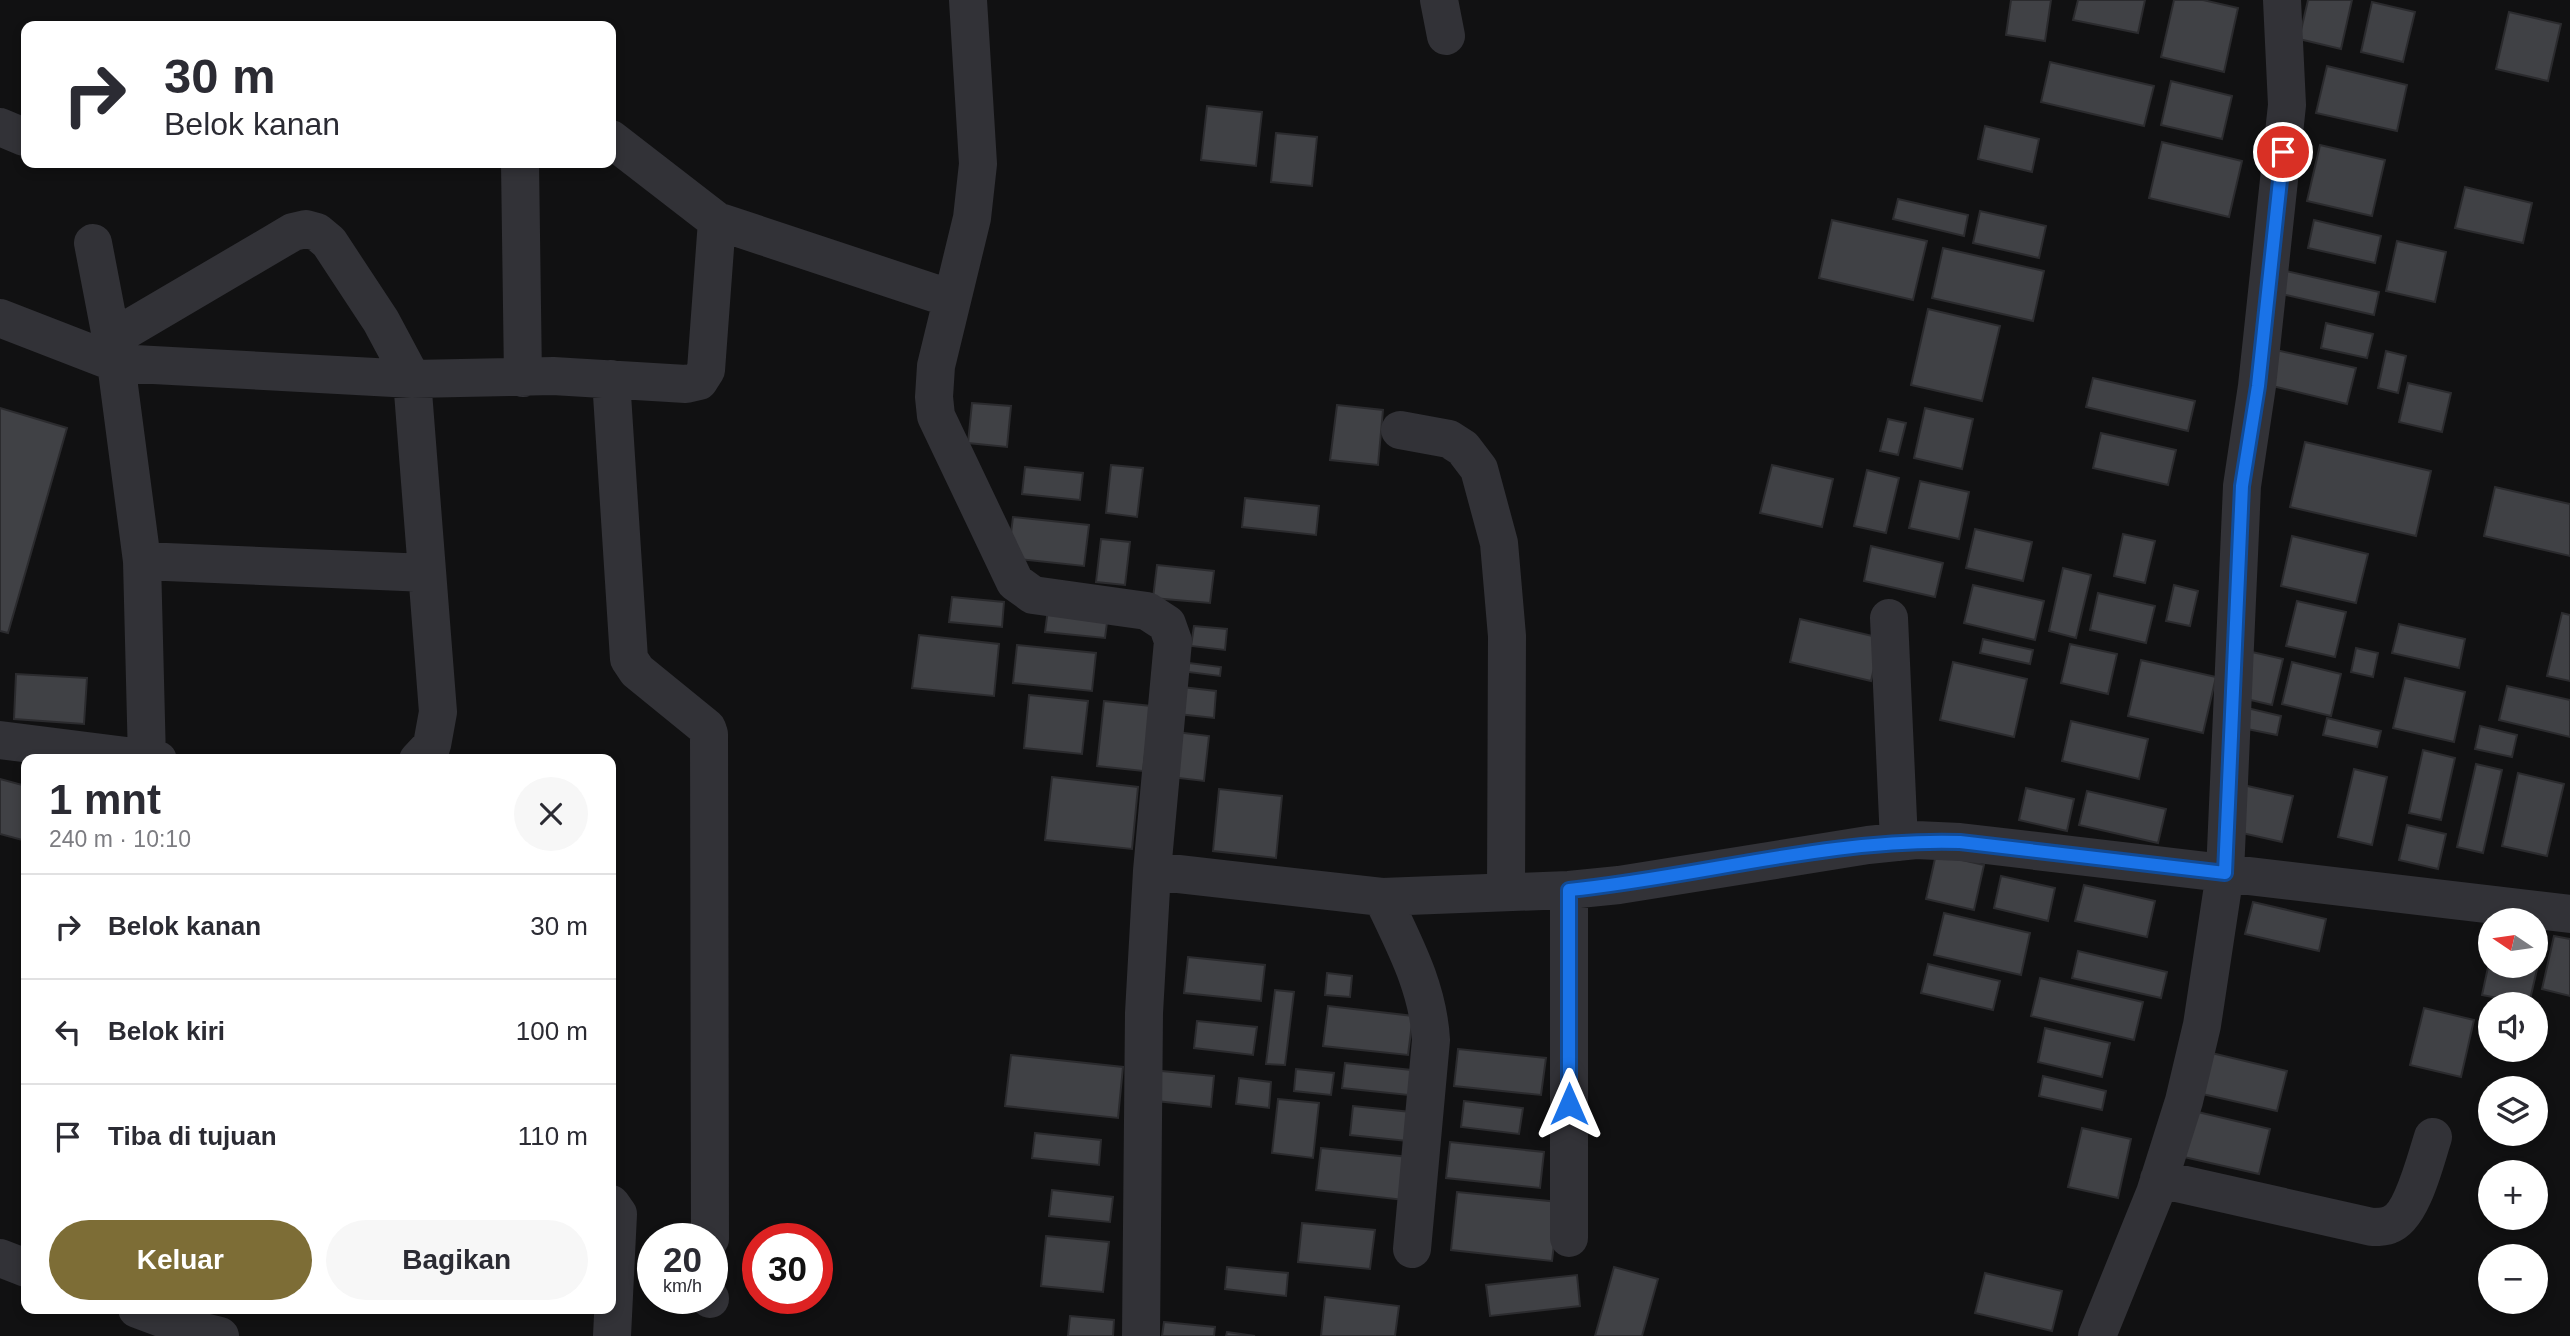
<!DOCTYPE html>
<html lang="id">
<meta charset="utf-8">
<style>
body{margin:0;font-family:Arial,sans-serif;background:#f7f7f7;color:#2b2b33;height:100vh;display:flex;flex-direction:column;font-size:26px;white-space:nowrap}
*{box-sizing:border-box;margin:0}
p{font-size:23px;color:#7c7c81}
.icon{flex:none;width:38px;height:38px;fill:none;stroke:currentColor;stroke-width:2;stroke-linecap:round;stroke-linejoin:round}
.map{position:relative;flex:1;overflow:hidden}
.drawer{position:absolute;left:21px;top:754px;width:595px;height:560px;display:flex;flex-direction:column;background:#fff;border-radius:14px;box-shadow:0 4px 10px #0003}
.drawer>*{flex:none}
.guide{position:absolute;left:21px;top:21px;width:595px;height:147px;border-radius:14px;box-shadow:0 4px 10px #0003;background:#fff;color:#2b2b33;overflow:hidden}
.needle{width:46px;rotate:283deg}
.fabs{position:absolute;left:2478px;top:908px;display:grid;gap:14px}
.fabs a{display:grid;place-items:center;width:70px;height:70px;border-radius:50%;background:#fff;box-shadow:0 4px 10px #0003;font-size:35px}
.speed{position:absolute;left:637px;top:1223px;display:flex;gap:14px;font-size:35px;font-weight:700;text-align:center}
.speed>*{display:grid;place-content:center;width:91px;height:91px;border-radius:50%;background:#fff;box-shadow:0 4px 10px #0003;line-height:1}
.speed small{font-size:18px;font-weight:400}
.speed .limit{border:10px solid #d22;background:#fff;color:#111}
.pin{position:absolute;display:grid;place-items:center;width:60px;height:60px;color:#fff;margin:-30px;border:4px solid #fff;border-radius:50%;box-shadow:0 2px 7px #0007}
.me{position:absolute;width:77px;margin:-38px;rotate:0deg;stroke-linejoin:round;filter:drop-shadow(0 0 5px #0008)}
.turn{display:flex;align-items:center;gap:24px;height:147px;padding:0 28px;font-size:32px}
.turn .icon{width:91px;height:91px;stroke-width:2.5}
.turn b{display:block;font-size:49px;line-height:60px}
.round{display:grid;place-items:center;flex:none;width:74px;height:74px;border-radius:37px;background:#f7f7f7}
.headline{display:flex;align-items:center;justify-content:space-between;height:119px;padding:0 28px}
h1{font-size:42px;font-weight:700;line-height:52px}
.cta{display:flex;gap:14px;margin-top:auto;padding:14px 28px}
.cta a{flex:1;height:80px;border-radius:42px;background:#7d6d36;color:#fff;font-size:28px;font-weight:700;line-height:80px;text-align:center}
.cta a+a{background:#f7f7f7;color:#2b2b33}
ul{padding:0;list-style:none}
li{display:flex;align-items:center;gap:21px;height:105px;padding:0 28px;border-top:2px solid #e1e1e2}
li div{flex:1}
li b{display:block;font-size:26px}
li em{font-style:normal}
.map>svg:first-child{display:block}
</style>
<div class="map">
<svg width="2570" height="1336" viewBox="0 0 2570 1336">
<rect width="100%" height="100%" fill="#111112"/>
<!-- building -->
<path fill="#404145" stroke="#2b2b2e" stroke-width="2" d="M2011,0h40l-6,41 -39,-6z
M2078,0h67l-7,33 -65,-13z
M2174,0h29l35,8 -14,64 -63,-15z
M2308,0h44l-11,49 -42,-10z
M2372,2l43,10 -12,50 -42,-10z
M2509,12l52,12 -13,57 -52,-12z
M2050,62l104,24 -10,40 -103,-24z
M2327,66l80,19 -10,46 -81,-18z
M2171,81l61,15 -10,43 -61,-14z
M1207,106l55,6 -6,54 -55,-6z
M1985,126l54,13 -7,33 -54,-13z
M1276,133l41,4 -5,49 -41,-4z
M2162,142l80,19 -13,56 -80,-19z
M2320,145l65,15 -13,56 -65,-15z
M2465,187l67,16 -9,40 -68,-15z
M1898,199l70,16 -4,21 -71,-17z
M1980,211l66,15 -7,32 -66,-15z
M1832,220l95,21 -14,59 -94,-22z
M2314,220l67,16 -6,27 -67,-15z
M2397,241l49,11 -11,50 -49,-11z
M1943,248l101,23 -11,50 -101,-23z
M2282,270l97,22 -5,23 -97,-22z
M1928,309l72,17 -18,75 -71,-16z
M2326,323l47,11 -6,24 -46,-10z
M2276,350l80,18 -9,36 -79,-19z
M2386,351l20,5 -8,37 -20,-5z
M2093,378l102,23 -7,30 -102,-24z
M2408,383l43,10 -9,39 -43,-10z
M972,403l39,3 -4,41 -39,-4z
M1337,405l46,5 -5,55 -48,-5z
M0,408l67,20 -59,205 -8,-2z
M1925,408l48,11 -11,50 -48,-11z
M1888,419l18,4 -8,32 -18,-4z
M2101,433l75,17 -8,35 -75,-17z
M2305,442l126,29 -15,65 -126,-29z
M1111,465l32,3 -6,49 -31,-4z
M1772,465l61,14 -11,48 -62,-14z
M1025,467l58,6 -3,27 -58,-6z
M1867,470l32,8 -13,55 -32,-7z
M1920,481l49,11 -10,47 -50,-11z
M2495,487l75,17v52l-86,-20z
M1245,498l74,8 -3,29 -74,-8z
M1013,517l76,8 -5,41 -76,-8z
M1975,529l57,13 -9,39 -57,-13z
M2123,534l32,7 -10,42 -31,-7z
M2292,536l76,18 -12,49 -75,-17z
M1101,539l29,3 -5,43 -29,-3z
M1871,546l72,17 -8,34 -71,-16z
M1157,565l57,6 -4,32 -57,-5z
M2063,568l28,7 -15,63 -27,-7z
M1973,585l71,16 -9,39 -71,-17z
M2174,585l24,6 -8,35 -24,-5z
M2098,593l57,13 -9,37 -56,-13z
M952,597l52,5 -2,25 -53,-5z
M2297,601l49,11 -11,45 -49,-11z
M1048,609l60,6 -3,23 -60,-6z
M2562,613l8,2v66l-23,-5z
M1800,619l81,19 -10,43 -81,-19z
M2399,624l66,15 -6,29 -67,-15z
M1194,626l33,3 -2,21 -34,-4z
M919,635l80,9 -5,52 -82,-8z
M1983,639l50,11 -3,14 -50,-11z
M2070,644l47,10 -9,40 -47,-11z
M1017,645l79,8 -4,38 -79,-8z
M2356,648l22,5 -5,24 -22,-5z
M2252,652l31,7 -11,46 -30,-7z
M2141,660l75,17 -13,56 -75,-17z
M1953,662l74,17 -13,58 -74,-17z
M2292,662l49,12 -10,42 -49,-12z
M1189,663l32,4 -1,9 -32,-4z
M16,674l71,4 -3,46 -70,-5z
M2405,678l60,14 -11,50 -61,-14z
M2507,686l63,14v37l-71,-17z
M1182,687l34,4 -2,27 -36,-4z
M1029,695l59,6 -6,53 -58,-6z
M1104,701l47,5 -8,65 -46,-5z
M2247,708l34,8 -4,19 -35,-7z
M2327,718l54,13 -4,16 -54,-12z
M2071,721l77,18 -9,40 -77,-18z
M2480,726l37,9 -5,22 -37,-8z
M1176,732l33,4 -5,45 -34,-4z
M2423,750l32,8 -14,62 -32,-7z
M2476,764l26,6 -19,83 -26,-6z
M2354,769l33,8 -15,68 -34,-8z
M2518,773l46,11 -17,72 -45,-10z
M1052,777l86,10 -6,62 -87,-9z
M0,779l26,7v55l-26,-7z
M2243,785l50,11 -11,46 -49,-11z
M2026,788l48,11 -7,32 -48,-11z
M1219,789l63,7 -6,62 -63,-7z
M2087,791l79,18 -8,34 -79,-18z
M2407,825l39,9 -8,35 -39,-9z
M1936,854l48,11 -10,45 -48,-11z
M2001,876l54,12 -7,33 -54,-13z
M2084,885l71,16 -8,36 -72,-16z
M2253,902l73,17 -7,32 -74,-17z
M1944,913l86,20 -9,42 -87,-20z
M2554,936l16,3v57l-28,-7z
M2078,951l89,21 -6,26 -89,-20z
M1188,957l77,8 -4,36 -77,-8z
M2490,958v8l48,-1 -9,39 -47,-9z
M1928,964l72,17 -7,29 -72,-17z
M1327,973l25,3 -2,21 -25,-2z
M2040,978l103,24 -9,38 -103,-24z
M1275,990l19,2 -9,73 -19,-1z
M1328,1006l85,10 -5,39 -85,-9z
M2424,1008l50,12 -13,57 -51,-12z
M1197,1021l60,6 -4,28 -59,-7z
M2045,1028l65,15 -8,34 -64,-15z
M1458,1049l88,9 -5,37 -87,-9z
M2199,1050l88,21 -10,40 -88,-20z
M1011,1055l112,12 -5,51 -113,-12z
M1345,1063l76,8 -3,25 -76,-8z
M1296,1069l38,4 -3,22 -37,-4z
M1151,1070l63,6 -3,31 -64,-7z
M2043,1076l63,15 -4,19 -63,-14z
M1239,1078l32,4 -2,26 -33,-4z
M1278,1099l41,4 -6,55 -41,-5z
M1464,1101l59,7 -4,26 -58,-7z
M1353,1106l58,6 -4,29 -57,-6z
M2185,1109l85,20 -11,45 -84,-19z
M2082,1128l49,11 -13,59 -50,-11z
M1035,1133l66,7 -2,25 -67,-7z
M1450,1142l94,10 -4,36 -94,-10z
M1321,1148l88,9 -5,43 -88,-10z
M1052,1190l61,7 -3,25 -61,-6z
M1457,1192l102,10 -7,59 -101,-11z
M1302,1223l73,7 -5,39 -72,-7z
M1046,1236l63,6 -6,50 -62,-6z
M1227,1267l61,6 -2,23 -61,-7z
M1614,1267l44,12 -16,57h-47z
M1985,1273l77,18 -10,40 -77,-18z
M1577,1275l3,31 -90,10 -4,-31z
M1325,1297l74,9 -4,30h-74z
M1070,1316l44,4 -1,16h-45z
M1164,1322l51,5 -1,9h-52z
M1227,1332l28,4h-29z"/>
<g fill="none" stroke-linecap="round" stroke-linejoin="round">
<!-- street -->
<path stroke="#323237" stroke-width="38" d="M968,0l10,164 -6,54 -36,148 -2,31 2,19 79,166 18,13 114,16 20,13 6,17 -21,230 -8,142 -3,323
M1439,0l7,36
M0,127l24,10
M611,139l106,82 235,78
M520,163l3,215
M93,243l23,120 26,198 5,199
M0,318l116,45 296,16 141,-3 133,8 13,-3 7,-11 11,-149
M111,339l182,-107 13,-3 11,3 12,10 52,79 31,58 26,333 -6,33 -14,15
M611,379l18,280 8,12 70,57 2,6 1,505
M1400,430l49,9 14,9 16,21 20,74 8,93 -1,256
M142,561l285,12
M1889,618l10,224
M0,740l158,20
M1152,871l230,26 187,-7 50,-5 249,-40 48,-5 44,2 610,72
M1569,890v348
M1382,897c22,47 46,90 49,143l-19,209
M2159,1179l213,48c5,0 12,0 17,-2 23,-7 37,-67 44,-88
M611,1204l7,10 -6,122
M0,1258l26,10
M710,1298v1
M137,1309l54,20 29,7
M2097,1336l58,-143 29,-92 18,-76 23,-152 17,-387 15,-100 30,-281 -5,-105"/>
</g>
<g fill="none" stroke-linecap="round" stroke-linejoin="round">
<!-- route casing -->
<g stroke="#114b97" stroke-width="18">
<path id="route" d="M1569,1104v-214c130,-13 260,-52 391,-48l265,31 17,-387 16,-100 25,-234"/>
</g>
<!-- route -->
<use href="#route" stroke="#1a73e8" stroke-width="12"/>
</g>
</svg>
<div class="fabs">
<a><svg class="needle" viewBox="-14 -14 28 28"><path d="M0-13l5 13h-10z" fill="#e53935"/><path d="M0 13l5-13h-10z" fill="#7c7c81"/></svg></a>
<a><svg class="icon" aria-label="sound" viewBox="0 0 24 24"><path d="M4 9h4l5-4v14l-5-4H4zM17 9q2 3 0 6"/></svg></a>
<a><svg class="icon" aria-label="layers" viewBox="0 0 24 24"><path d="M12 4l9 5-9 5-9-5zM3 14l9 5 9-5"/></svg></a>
<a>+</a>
<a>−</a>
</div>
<div class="speed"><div>20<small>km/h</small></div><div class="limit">30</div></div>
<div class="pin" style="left:2283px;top:152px;background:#d93025"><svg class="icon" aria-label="arrive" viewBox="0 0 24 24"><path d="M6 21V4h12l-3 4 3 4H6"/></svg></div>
<svg class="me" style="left:1569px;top:1104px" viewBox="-20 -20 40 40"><path d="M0-17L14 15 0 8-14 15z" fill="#1a73e8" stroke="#fff" stroke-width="4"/></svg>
<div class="guide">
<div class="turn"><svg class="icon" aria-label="right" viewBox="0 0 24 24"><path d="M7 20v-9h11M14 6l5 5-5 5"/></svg><div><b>30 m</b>Belok kanan</div></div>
</div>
<section class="drawer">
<div class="headline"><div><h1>1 mnt</h1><p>240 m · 10:10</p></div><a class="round"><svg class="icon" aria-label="close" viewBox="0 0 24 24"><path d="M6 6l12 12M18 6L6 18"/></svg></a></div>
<ul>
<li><svg class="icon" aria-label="right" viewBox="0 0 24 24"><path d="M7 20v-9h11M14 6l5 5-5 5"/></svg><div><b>Belok kanan</b></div><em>30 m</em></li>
<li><svg class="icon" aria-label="left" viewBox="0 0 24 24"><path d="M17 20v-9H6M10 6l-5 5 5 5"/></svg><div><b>Belok kiri</b></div><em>100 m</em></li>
<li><svg class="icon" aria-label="arrive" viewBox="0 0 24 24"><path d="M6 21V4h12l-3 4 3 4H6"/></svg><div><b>Tiba di tujuan</b></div><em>110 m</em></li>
</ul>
<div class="cta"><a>Keluar</a><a>Bagikan</a></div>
</section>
</div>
